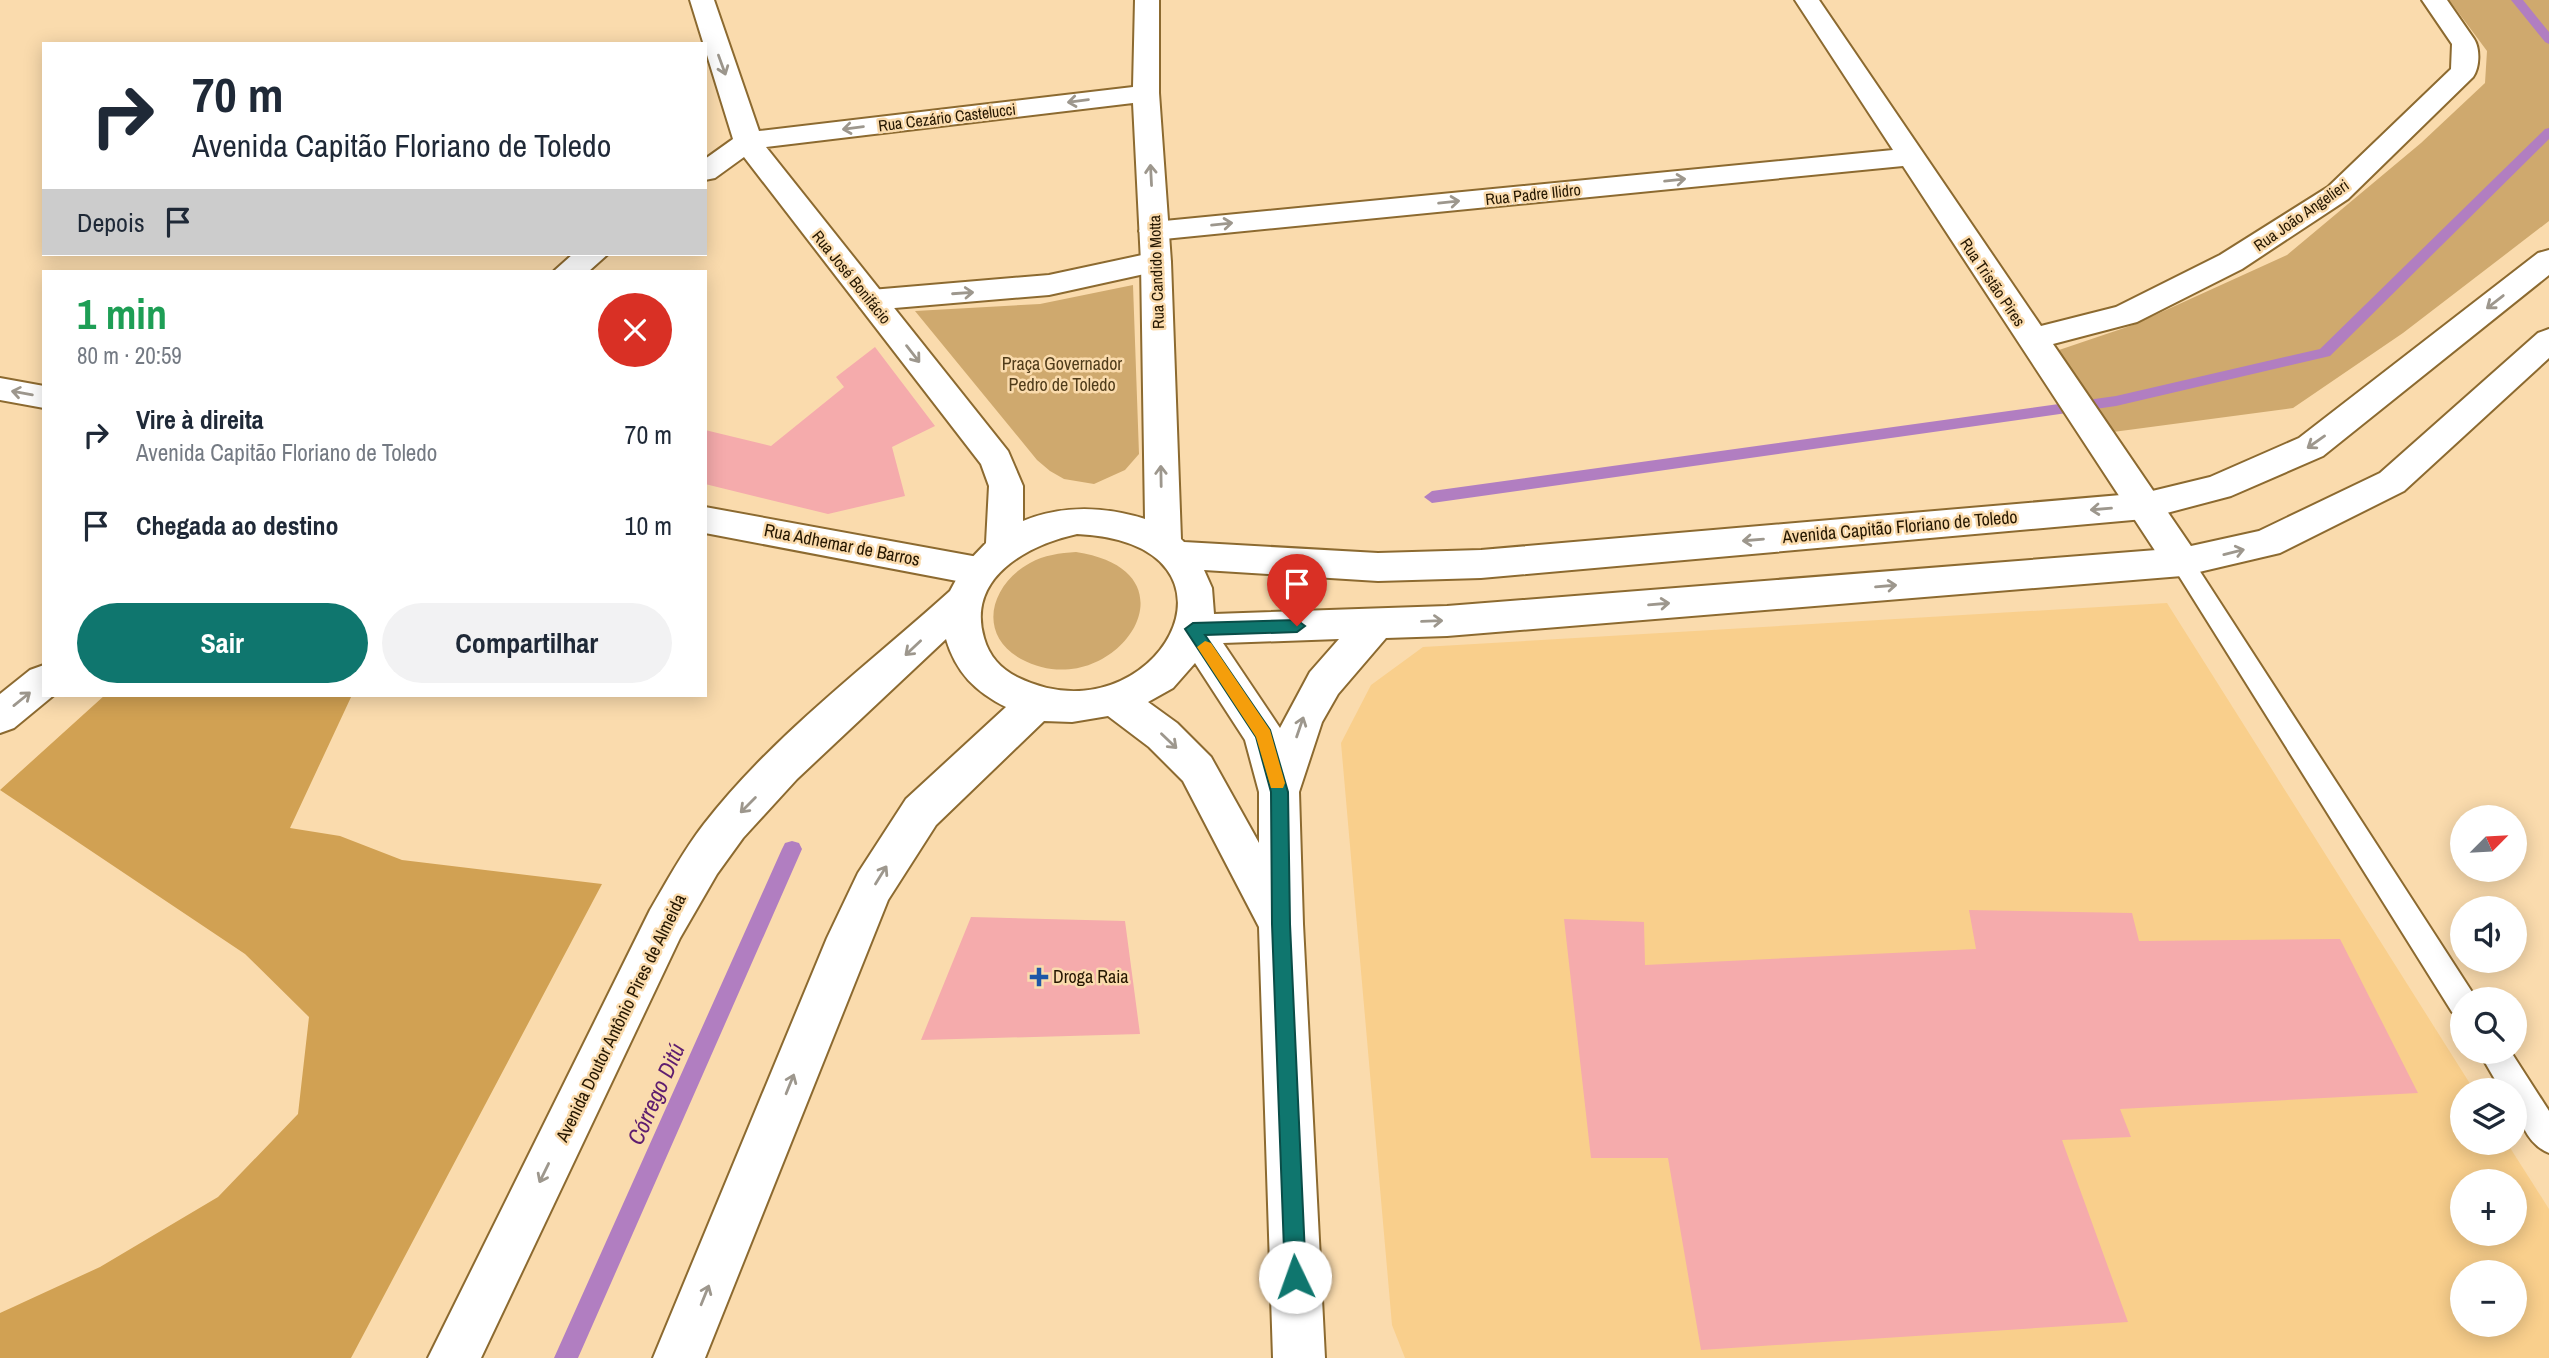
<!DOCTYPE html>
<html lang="pt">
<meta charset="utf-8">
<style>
body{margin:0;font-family:"Archivo Narrow",sans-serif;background:#f2f2f3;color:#1f2937;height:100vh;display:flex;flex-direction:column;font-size:26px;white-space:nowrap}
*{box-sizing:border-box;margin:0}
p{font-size:23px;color:#747a83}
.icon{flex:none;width:38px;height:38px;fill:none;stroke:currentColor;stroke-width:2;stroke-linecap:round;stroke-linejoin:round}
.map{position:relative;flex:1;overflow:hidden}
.sheet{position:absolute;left:42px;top:270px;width:665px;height:427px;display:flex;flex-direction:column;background:#fff;border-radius:0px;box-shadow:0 4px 18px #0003}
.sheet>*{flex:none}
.banner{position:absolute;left:42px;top:42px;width:665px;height:214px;border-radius:0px;box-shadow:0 4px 18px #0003;background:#fff;color:#1f2937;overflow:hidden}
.needle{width:46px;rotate:66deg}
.fabs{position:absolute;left:2450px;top:805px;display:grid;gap:14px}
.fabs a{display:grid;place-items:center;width:77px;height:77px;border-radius:50%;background:#fff;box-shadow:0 4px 18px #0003;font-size:35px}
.pin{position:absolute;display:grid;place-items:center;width:60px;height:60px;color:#fff;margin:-72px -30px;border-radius:50% 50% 50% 0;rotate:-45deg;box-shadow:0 0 7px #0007}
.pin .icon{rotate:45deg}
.me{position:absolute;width:77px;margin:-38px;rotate:357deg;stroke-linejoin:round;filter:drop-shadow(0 0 5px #0008)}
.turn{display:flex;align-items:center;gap:24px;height:147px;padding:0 35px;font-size:32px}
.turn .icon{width:91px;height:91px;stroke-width:2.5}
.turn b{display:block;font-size:49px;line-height:60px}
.then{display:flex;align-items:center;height:66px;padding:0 35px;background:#0003;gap:14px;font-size:26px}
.round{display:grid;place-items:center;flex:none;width:74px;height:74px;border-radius:37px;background:#f2f2f3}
.overview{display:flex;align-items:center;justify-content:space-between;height:119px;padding:0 35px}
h1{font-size:42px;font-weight:700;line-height:52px;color:#1e9e55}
.cta{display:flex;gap:14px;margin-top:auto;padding:14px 35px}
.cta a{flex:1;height:80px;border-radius:42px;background:#0f766e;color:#fff;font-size:28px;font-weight:700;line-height:80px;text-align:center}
.cta a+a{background:#f2f2f3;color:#1f2937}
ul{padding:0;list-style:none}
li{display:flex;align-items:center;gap:21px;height:91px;padding:0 35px}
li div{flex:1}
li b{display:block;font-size:26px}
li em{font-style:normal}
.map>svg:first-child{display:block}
</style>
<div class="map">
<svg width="2549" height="1358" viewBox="0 0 2549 1358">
<rect width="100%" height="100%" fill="#fadbad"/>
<!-- built -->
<path fill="#f9cf8c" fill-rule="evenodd" d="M2167,603l307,487h-12v53h45l42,66v149h-1144l-13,-33 -51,-582 30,-58 52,-38zM2462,1181h53v53h-53zM2462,1272h53v53h-53z"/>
<!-- green -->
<path fill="#cfa96e" d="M2449,0h100v221l-146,112 -110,75 -180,24 -57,-81 77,-26 154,-70 134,-112 64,-60 2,-32z
M1133,285l6,169 -14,16 -31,14 -30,-5 -14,-8 -13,-11 -122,-149 125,-7z
M1076,552c132,20 35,156 -55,107 -45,-25 -30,-75 9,-96 14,-8 30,-10 46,-11z"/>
<!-- forest -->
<path fill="#d1a153" d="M105,695h247l-62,133 50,8 62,24 200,24 -251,474h-351v-45l100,-46 118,-70 80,-83 11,-97 -64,-63 -245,-164z"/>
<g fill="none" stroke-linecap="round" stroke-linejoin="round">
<!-- stream -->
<path fill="#b17ec1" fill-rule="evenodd" d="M2511,0h12l26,32v12l-4,-2z
M2549,128v11l-219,217 -214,50 -684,97 -8,-6 8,-6 684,-95 204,-47 225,-220z
M792,841l7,2 3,6 -224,509h-24l228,-509 3,-6z"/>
</g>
<!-- building -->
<path fill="#f5abac" d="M875,347l60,79 -43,21 13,49 -77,18 -123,-30v-54l66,16 73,-59 -8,-10z
M1969,910l163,3 7,28 201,-2 78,154 -298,16 11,28 -69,3 66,182 -427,28 -33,-192h-77l-27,-239 80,3 1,43 331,-16z
M971,917l154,4 15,113 -219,6z"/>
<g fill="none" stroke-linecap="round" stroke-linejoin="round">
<!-- lane casing -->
<g stroke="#8c6a30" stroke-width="4">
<path id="lane" d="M2182,553l8,3 282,436 3,7h-13v16l-10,-3 -278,-444 -4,-6 4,-6z
M2479,1052h32l38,59v42c-23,-9 -34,-39 -34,-63h-14z"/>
</g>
<!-- street casing -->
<g stroke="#8c6a30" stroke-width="4">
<path id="street" d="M1795,0h24l222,326 75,-19 104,-52 108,-68 123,-118 1,-25 -30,-44h25l27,39c6,9 6,28 -1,38l-125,122 -106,70 -105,53 -84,22 142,208 5,10 -5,10 -13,4 -13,-4 -266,-406 -749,74 -10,-3 -5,-6 5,-6 10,-3 739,-72z
M1156,252l11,3 4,7 -4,7 -118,26 -178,15 -11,-3 -4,-7 4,-7 11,-3 178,-15z
M0,378l44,8v22l-44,-8z
M705,507l273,50 13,4 5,10 -5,10 -13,4 -273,-52z"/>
</g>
<!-- secondary casing -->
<g stroke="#8c6a30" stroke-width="4">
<path id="secondary" d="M690,0h24l45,131 374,-44 2,-87h24v93l12,169 10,277 3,3 194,11 103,-3 663,-57 66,-16 89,-39 239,-185 11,-3v25l-226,181 -92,40 -87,23 -663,59 -103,3 -174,-11 8,18 2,26 233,-8 735,-58 77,-17 121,-58 158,-140 11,-4v29l-145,133 -124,62 -98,23 -735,60 -61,2 -48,56 -16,28 -23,70 4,132 22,434h-52l-14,-431 -76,-146 -34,-34 -41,-31 -36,6 -28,-1 -108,104 -48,75 -183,458h-52l174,-420 31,-65 48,-74 100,-92c-30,-15 -50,-34 -60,-68l-149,140 -54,59 -26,36 -37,64 -199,420h-53l222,-448c17,-29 33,-59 54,-86 69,-89 163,-158 246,-233l13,-24 23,-24 3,-57 -8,-22 -237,-307 -29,21 -10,2v-21l28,-20zM1133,103l8,159 4,257c-42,-13 -82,-14 -122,2v-35l-15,-35 -242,-304zM1077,534c190,9 78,211 -60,143 -16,-8 -28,-21 -33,-39 -18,-61 44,-93 93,-104zM1339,639l-29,33 -30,56 -57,-85zM1195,663l50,77 14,52v51l-48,-86 -34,-34 -29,-21 25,-14z
M573,254h35l-19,17h-35z
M44,665v30h10l-40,33 -14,5v-39l30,-24z"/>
</g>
<!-- lane -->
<use href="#lane" fill="#fff" fill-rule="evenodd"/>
<!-- street -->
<use href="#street" fill="#fff" fill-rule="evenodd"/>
<!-- secondary -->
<use href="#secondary" fill="#fff" fill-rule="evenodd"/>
</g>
<!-- one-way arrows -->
<defs><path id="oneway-shaft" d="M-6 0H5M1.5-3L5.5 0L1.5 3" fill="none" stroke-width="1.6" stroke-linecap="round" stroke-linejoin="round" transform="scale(1.75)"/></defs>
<g stroke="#9d978d">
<use href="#oneway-shaft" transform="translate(722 65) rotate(70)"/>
<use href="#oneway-shaft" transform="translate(1078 101) rotate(173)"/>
<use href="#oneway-shaft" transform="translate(853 128) rotate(173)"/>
<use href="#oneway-shaft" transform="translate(1151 175) rotate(-93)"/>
<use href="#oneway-shaft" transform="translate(1675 180) rotate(-6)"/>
<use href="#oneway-shaft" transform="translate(1449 202) rotate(-6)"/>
<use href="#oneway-shaft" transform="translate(1222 224) rotate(-6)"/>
<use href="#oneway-shaft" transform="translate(963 293) rotate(-4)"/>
<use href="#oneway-shaft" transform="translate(2495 302) rotate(142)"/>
<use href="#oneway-shaft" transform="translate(913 354) rotate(52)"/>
<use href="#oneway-shaft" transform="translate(22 393) rotate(-170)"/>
<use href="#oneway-shaft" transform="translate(2316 442) rotate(145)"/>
<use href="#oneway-shaft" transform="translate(1161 476) rotate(-91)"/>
<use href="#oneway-shaft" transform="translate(2101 509) rotate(175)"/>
<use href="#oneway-shaft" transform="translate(1753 540) rotate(175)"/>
<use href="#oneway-shaft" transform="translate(2234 552) rotate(-14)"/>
<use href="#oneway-shaft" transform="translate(1886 586) rotate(-5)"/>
<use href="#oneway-shaft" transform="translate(1659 604) rotate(-5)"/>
<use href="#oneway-shaft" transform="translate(1432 621) rotate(-2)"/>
<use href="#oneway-shaft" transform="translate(913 648) rotate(137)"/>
<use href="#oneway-shaft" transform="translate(22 699) rotate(-39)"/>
<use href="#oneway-shaft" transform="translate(1300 727) rotate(-71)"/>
<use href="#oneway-shaft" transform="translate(1169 741) rotate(44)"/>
<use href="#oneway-shaft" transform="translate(748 805) rotate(135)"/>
<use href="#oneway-shaft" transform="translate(881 875) rotate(-58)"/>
<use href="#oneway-shaft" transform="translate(790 1084) rotate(-68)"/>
<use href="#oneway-shaft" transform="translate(544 1173) rotate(116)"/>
<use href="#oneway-shaft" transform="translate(705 1295) rotate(-68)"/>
</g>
<!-- route -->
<path fill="#0f766e" stroke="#0a4d48" stroke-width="2" d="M1297,620l8,6 -8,6 -92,3 65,95 18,62 2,132 16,353 -3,7 -8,3 -7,-3 -3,-7 -13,-353 -1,-132 -15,-55 -71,-108 8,-6z"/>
<!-- slow -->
<path fill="#f59e0b" d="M1205,641l6,2 59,87 15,53 -2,5h-12l-15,-51 -59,-90z"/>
<!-- markers -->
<path fill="#1d56a7" stroke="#fadbad" stroke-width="2.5" d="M1035.5 966.5h7v7h7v7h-7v7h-7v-7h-7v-7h7z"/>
<g text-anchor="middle" stroke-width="5" stroke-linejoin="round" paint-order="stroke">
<!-- far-street labels -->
<g font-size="16" fill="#251701" stroke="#fadbad">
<text transform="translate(947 117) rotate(-7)" y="6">Rua Cezário Castelucci</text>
<text transform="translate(1533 194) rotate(-6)" y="6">Rua Padre Ilidro</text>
<text transform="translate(2301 215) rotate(-35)" y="6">Rua João Angelieri</text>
<text transform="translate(1156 272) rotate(-92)" y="6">Rua Candido Motta</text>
<text transform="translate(852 277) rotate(51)" y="6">Rua José Bonifácio</text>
<text transform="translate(1993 282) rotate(56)" y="6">Rua Tristão Pires</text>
</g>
<!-- park labels -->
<g font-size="18" fill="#503c1a" stroke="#fadbad">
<text x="1062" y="370">Praça Governador<tspan x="1062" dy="21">Pedro de Toledo</tspan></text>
</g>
<!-- street labels -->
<g font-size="18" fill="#251701" stroke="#fadbad">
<text transform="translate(1900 527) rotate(-5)" y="6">Avenida Capitão Floriano de Toledo</text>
<text transform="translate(842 545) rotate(11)" y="6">Rua Adhemar de Barros</text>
<text transform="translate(621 1018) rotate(-64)" y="6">Avenida Doutor Antônio Pires de Almeida</text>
</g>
<!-- poi labels -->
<g font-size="18" fill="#251701" stroke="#fadbad" text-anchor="start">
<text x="1053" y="983">Droga Raia</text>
</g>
<!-- near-water labels -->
<g font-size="23" font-style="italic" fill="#5e1d6f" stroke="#fadbad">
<text transform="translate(656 1094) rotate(-66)" y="8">Córrego Ditú</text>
</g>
</g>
</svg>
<div class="fabs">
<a><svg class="needle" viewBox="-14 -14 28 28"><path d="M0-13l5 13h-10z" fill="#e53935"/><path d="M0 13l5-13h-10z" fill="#747a83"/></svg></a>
<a><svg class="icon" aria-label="sound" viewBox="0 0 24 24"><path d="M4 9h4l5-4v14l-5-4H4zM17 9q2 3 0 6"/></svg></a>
<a><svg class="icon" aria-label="search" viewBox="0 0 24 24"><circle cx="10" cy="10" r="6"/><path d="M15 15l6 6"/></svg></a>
<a><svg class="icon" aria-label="layers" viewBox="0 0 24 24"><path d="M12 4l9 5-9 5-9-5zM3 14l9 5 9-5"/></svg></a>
<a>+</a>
<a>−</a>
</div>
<div class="pin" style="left:1297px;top:626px;background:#d93025"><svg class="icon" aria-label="arrive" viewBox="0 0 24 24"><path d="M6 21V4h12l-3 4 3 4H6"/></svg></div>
<svg class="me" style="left:1295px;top:1277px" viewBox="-20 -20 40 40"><circle r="19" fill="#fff"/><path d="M0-13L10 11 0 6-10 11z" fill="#0f766e"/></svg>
<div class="banner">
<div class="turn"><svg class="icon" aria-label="right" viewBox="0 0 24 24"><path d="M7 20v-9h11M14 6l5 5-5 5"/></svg><div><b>70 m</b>Avenida Capitão Floriano de Toledo</div></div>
<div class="then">Depois<svg class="icon" aria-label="arrive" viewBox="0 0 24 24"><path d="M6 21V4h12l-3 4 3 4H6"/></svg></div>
</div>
<section class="sheet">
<div class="overview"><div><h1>1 min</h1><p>80 m · 20:59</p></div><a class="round" style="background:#d93025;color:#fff"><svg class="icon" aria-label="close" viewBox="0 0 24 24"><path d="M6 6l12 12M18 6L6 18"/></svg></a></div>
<ul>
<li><svg class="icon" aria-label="right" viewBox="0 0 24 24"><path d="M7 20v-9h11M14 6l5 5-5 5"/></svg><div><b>Vire à direita</b><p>Avenida Capitão Floriano de Toledo</p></div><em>70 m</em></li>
<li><svg class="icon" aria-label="arrive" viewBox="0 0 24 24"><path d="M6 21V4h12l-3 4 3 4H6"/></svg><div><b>Chegada ao destino</b></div><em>10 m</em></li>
</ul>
<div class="cta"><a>Sair</a><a>Compartilhar</a></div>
</section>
</div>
